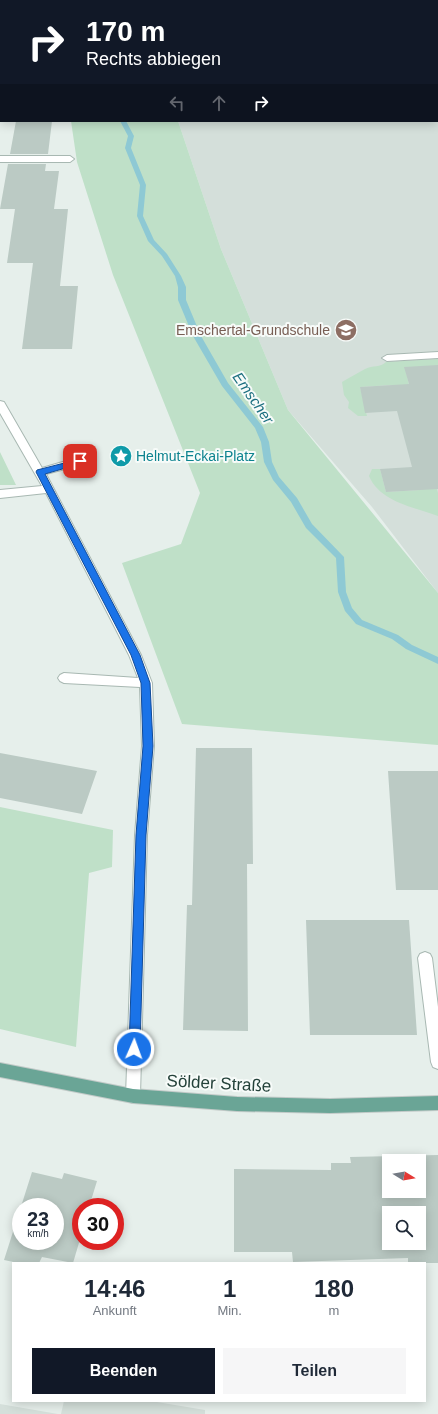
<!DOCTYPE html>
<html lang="de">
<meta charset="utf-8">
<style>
body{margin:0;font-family:Arial,sans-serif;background:#f6f6f7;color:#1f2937;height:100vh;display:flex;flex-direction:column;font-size:15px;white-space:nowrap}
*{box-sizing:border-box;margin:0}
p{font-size:13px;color:#747a83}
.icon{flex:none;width:22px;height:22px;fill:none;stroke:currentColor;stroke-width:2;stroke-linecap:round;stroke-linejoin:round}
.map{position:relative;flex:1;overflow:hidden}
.drawer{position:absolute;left:12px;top:1262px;width:414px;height:140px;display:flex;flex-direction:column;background:#fff;border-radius:0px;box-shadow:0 2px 10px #0003}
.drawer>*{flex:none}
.guide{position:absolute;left:0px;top:0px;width:438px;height:122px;box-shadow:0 2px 10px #0003;background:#111827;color:#fff;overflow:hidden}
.needle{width:26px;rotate:101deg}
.controls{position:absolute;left:382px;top:1154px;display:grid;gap:8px}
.controls a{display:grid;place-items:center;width:44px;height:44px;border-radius:0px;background:#fff;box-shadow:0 2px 10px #0003;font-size:20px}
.speed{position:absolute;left:12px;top:1198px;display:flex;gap:8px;font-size:20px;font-weight:700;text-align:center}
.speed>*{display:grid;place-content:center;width:52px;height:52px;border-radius:50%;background:#fff;box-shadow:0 2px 10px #0003;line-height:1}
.speed small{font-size:10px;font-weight:400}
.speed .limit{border:6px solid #d22;background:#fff;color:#111}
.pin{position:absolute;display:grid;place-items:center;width:34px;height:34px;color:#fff;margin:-17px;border-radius:8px;box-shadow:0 2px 6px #0006}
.me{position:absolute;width:44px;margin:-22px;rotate:2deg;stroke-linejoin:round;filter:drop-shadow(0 0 3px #0008)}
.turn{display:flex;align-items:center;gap:14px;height:84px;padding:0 20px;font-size:18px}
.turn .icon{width:52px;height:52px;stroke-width:2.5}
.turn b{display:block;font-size:28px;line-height:34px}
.lanes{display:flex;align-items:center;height:38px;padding:0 20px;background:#0003;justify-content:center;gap:20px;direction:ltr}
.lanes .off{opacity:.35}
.eta{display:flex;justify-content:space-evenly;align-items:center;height:68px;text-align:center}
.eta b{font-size:24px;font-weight:700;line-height:28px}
.cta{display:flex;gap:8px;margin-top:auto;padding:8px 20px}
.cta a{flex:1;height:46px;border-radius:0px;background:#111827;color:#fff;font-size:16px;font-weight:700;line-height:46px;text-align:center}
.cta a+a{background:#f6f6f7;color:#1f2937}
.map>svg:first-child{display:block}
</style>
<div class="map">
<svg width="438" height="1414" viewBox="0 0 438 1414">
<rect width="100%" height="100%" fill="#e6efeb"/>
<!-- built -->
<path fill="#d4dfda" d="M437,92h1v501l-66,-86 -84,-97 -67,-161 -43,-128h259z
M64,1401h87l54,9v4h-144z
M0,1404l58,10h-58z"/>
<!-- green -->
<path fill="#bfe0c8" d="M0,0h145v1h-144l-1,68z
M71,121h107l43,128 67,161 150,183v152l-256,-21 -60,-161 59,-19 19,-51 -87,-218 -36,-113z
M438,359v11l-33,-2 5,21 -19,-4 -31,2 7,29h-9l-10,-8 1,-6 -5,-7 -2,-13c8,-5 16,-9 23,-13 8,-4 15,-1 21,-7z
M0,452l16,33h-16z
M372,469h8l6,23 34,-2 15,-7 3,10v23c-24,-9 -58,-14 -69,-40z
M0,807l113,23 -1,37 -23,6 -13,174 -76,-18z"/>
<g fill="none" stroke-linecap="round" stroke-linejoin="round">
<!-- stream -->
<path fill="#8ec9d4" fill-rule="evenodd" d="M101,0h6v1h-6z
M120,121h6l8,15 -3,12 15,37 -3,31 11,24 13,14 14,22 5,11v13l15,36 27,47 35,44 6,15 3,20 7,15 18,21 15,26 32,33 2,35 6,16 10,12 36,15 14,10 26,12v7l-32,-15 -14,-10 -36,-15 -11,-13 -7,-19 -2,-34 -30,-30 -15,-26 -18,-22 -9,-18 -3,-20 -6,-14 -33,-42 -29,-50 -15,-36v-13l-3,-11 -13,-20 -14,-15 -11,-25 3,-31 -15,-37 3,-12z"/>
</g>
<!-- building -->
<path fill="#bbcac4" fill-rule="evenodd" d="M16,121h36l-4,33h-38z
M8,164h38l-1,7h14l-5,38h14l-8,77h18l-6,63h-50l11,-86h-26l8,-54h-15z
M438,365v124l-52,3 -6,-23 32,-2 -15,-56 -32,2 -5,-26 49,-3 -5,-17z
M196,748h56l1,116h-6l1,167 -65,-1 4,-125h5z
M0,753l97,18 -15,43 -82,-16z
M388,771h50v119h-42z
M306,920h103l8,115h-107z
M438,1155v108h-30v-5l-115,4 -1,-10h-58v-83l97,1v-7h20l-1,-6zM389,1161h30v30h-30zM389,1213h30v30h-30z
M32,1172l30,7 2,-6 33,8 -8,26h-8v29l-8,27 -31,-6 -3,6h-21l-14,-3zM21,1207h34v34h-34z"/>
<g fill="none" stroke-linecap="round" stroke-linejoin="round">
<!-- minor casing -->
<g stroke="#a8b8b2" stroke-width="2">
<path id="minor" d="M0,156h70l4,3 -4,3h-70z
M438,352v6l-51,3 -5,-3 5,-3z
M0,401l4,1 38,66 38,-11 5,4 -1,3 -38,10 95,181 11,28 2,63 -7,89 -7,261 -2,5 -5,2 -5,-2 -2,-5 9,-261 7,-89 -2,-59 -76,-4 -4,-2 -2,-3 2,-3 4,-2 74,5 -9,-23 -83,-162 -46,5v-8l42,-4 -42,-73z
M425,952l5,2 2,4 6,49v62l-5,-2 -2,-5 -13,-104 2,-4z"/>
</g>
<!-- major casing -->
<g stroke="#c2cac8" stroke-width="2">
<path id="major" d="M0,1063l133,26 104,8 93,2 108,-3v14l-108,3 -93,-2 -104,-8 -133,-26z"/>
</g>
<!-- minor -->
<use href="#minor" fill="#fff" fill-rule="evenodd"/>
<!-- major -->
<use href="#major" fill="#6aa596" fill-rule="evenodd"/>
</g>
<!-- route -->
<path fill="#1a73e8" stroke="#114b97" d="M80,459l4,2 -1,2 -38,11 95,181 10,28 3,63 -7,89 -6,214 -2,4 -4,1 -3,-1 -2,-4 7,-214 7,-89 -2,-63 -10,-28 -95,-183 1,-2z"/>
<!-- icons -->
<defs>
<g id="school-disc" transform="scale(1.15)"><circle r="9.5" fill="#8d6e63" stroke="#f7fbf9"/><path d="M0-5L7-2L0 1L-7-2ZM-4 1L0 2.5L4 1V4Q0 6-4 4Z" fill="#fff"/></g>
<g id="sight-disc" transform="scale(1.15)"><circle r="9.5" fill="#0f9aa8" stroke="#f7fbf9"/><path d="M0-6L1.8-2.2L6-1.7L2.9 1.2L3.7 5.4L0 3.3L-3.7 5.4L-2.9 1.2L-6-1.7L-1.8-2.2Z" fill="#fff"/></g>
</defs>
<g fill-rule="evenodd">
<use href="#school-disc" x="346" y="330"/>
<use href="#sight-disc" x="121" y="456"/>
</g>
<g text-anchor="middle" stroke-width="4" stroke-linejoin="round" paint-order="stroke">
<!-- education labels -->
<g font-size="14" fill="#785e54" stroke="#f7fbf9" text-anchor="end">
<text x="330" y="335">Emschertal-Grundschule</text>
</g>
<!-- culture labels -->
<g font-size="14" fill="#0d838f" stroke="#f7fbf9" text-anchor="start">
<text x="136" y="461">Helmut-Eckai-Platz</text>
</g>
<!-- water labels -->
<g font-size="15" font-style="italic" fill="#1c6f80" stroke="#f7fbf9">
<text transform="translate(253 398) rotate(55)" y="5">Emscher</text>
</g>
<!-- near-street labels -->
<g font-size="17" fill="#24423a" stroke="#f7fbf9">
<text transform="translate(219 1083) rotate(3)" y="6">Sölder Straße</text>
</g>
</g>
</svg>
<div class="controls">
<a><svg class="needle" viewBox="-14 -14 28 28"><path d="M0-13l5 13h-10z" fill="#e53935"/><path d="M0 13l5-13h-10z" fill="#747a83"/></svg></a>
<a><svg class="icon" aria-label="search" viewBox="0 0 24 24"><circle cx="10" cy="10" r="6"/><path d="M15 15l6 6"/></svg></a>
</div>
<div class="speed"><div>23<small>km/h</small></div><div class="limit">30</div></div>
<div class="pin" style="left:80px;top:461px;background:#d93025"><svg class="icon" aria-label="arrive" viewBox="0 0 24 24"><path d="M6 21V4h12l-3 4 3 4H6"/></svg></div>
<svg class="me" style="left:134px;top:1049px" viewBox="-20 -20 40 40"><circle r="17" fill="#1a73e8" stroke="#fff" stroke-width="3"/><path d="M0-11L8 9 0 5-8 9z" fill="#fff"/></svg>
<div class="guide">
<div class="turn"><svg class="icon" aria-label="right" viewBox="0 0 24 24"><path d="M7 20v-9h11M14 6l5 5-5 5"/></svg><div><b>170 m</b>Rechts abbiegen</div></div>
<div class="lanes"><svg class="icon off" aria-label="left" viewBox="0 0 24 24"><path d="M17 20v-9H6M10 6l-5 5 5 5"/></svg><svg class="icon off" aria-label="ahead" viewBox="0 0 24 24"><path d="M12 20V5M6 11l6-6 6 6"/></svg><svg class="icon" aria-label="right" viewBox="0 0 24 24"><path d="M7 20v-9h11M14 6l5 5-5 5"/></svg></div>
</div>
<section class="drawer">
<div class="eta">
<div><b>14:46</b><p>Ankunft</p></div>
<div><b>1</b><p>Min.</p></div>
<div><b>180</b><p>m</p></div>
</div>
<div class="cta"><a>Beenden</a><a>Teilen</a></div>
</section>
</div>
